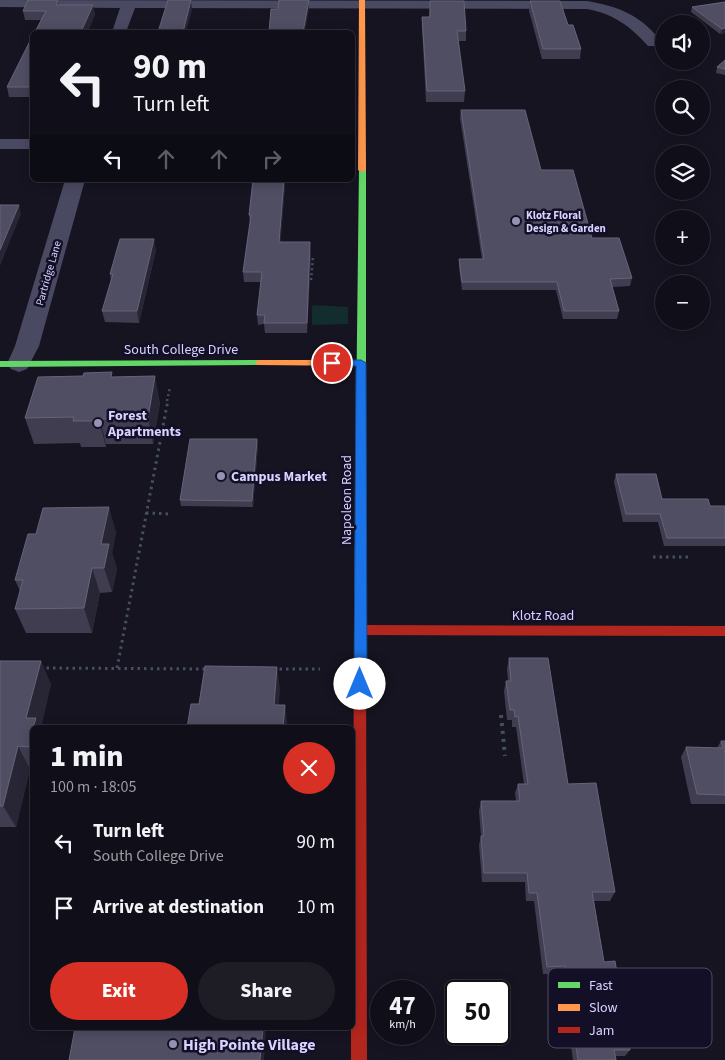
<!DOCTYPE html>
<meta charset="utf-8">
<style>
body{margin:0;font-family:"Source Sans 3",sans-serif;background:#1e1d26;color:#f1f3f6;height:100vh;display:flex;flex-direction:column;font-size:19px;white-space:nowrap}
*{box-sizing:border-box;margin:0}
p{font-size:16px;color:#9c9ca2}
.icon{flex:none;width:28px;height:28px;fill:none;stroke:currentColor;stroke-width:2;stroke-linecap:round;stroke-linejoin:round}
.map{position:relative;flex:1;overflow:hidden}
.drawer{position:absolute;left:30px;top:725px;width:325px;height:305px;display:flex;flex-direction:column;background:#100f19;border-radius:8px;box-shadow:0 2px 12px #0003,0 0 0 1px #302f38}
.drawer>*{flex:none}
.guide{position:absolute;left:30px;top:30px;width:325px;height:152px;border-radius:8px;box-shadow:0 2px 12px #0003,0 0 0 1px #302f38;background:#100f19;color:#f1f3f6;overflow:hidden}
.controls{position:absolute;left:655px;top:15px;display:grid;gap:10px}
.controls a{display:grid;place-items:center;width:55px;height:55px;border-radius:50%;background:#100f19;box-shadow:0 2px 12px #0003,0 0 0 1px #302f38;font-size:25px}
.speed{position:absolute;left:370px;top:980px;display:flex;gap:10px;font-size:25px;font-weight:700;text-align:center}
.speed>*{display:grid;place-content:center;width:65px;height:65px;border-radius:50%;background:#100f19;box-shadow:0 2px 12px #0003,0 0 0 1px #302f38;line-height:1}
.speed small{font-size:12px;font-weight:400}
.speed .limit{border:2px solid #111;border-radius:8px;background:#fff;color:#111}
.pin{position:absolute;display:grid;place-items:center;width:42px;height:42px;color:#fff;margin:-21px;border:2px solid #fff;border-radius:50%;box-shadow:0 1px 5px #0007}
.me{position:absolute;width:55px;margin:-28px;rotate:0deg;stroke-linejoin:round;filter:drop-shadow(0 0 4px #0008)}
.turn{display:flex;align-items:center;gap:18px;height:105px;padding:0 20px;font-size:22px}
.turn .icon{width:65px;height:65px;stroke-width:2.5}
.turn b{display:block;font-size:35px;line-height:42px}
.lanes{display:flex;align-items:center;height:48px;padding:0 20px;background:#0003;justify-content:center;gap:25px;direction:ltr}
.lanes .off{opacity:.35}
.round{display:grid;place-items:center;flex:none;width:52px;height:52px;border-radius:26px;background:#1e1d26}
.summary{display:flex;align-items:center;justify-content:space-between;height:85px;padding:0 20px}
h1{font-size:30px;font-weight:800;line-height:38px}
.cta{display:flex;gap:10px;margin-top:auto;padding:10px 20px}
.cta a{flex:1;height:58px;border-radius:30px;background:#d93025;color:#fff;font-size:20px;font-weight:800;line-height:58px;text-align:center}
.cta a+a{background:#1e1d26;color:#f1f3f6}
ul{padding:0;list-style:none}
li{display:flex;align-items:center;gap:15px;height:65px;padding:0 20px}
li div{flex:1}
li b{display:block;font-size:19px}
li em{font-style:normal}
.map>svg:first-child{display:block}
</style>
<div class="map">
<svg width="725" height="1060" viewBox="0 0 725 1060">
<rect width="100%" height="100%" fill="#161421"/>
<!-- green -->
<path fill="#132c2d" d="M315,305l33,2v17l-36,1v-19z"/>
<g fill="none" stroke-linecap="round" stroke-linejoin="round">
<!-- path-far2 -->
<path stroke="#44505f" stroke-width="2.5" stroke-dasharray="2 3" stroke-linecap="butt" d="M311,280l2,-23
M167,401l3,-14"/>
<!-- path-far1 -->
<path stroke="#44505f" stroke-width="3" stroke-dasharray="2.5 4" stroke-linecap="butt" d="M146,513l25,1
M653,557h38
M40,668l167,1
M117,668l51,-268
M273,669h47"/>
<!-- path -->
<path stroke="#44505f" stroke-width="4" stroke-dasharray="3 5" stroke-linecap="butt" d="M501,715l4,41"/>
<!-- street -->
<path fill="#4a4962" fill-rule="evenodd" d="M0,0l587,1c31,5 56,15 75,42l-2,3h-12c-18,-20 -34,-32 -61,-37l-452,-1 -9,24h-14l8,-24 -120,-1z
M0,139h32v10h-32z
M65,180h20l-46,166 -12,23 -8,3 -8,-3 -4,-5 8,-18z"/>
<!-- fast -->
<path fill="#63d668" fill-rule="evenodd" d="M359,168l7,2v249l-5,3 -5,-3z
M260,360l3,1 2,2 -2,2 -263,2v-6z"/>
<!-- slow -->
<path fill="#ff974d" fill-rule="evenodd" d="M359,0h6l1,170 -4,2 -4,-2z
M260,360h101l5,3 -5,3 -104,-1 -2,-2 2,-2z
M361,416l5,3v230l-2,4 -4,1 -4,-1 -2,-4 2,-230z"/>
<!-- jam -->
<path fill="#b3261e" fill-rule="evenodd" d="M361,625l364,1v10l-364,-1 -4,-1 -2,-4 2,-4z
M360,644l4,1 2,4 1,411h-16v-32h1l2,-379 2,-4z"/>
</g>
<!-- wall -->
<path fill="#403d50" d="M58,0l1,5h34l2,10 -54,5h-16l-2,-9z
M430,1l36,30v10h-8l7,50 -1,11h-38l-4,-75v-10h7z
M530,1l38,24 13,24 -1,10h-38l-13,-48z
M725,2v31l-5,1 -29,-22 1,-5z
M32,37v60h-23l-2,-10z
M725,60v15l-9,-2 1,-6z
M461,110l80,60 51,68 40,40 -2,8 -18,1 7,24 -2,8h-54l-7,-29h-94l-3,-23v-8h23l-22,-141z
M253,180h32v5l-5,57 31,10 -4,81h-42l-1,-9 -6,1 -1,-10 4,-33h-17l-1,-10 7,-49 -1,-8z
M156,250l-17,73 -34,-1 -3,-11 9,-30 -1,-7z
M113,377l47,25 -7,42h-47v3h-25l-1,-4 -46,1 -9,-26z
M257,439l1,6 -5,62 -72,-1 -1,-6z
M616,474l46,25 48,7h15v40h-61l-6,-24h-35l-9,-40z
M116,532l-4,21 5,16 -5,23 -12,1 -8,40h-66l-11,-24 5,-18 -5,-11z
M509,658l59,126 47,108 -5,9h-16l10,61 26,88 -5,6h-10l1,4h-43l-12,-86h-18l-9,-73h-8l-1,-19h-43l-3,-37 2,-9 -2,-25 2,-10h35l-1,-8 3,-9h6l-8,-57h-4v-7h-5l-3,-29 2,-10h2l-1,-12z
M0,661h41l10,24 -19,43v41h-2l-14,58h-16z
M721,741h4v63h-34l-10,-47 5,-10 31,1z"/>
<!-- shaded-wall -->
<path fill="#282635" d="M191,0l1,10 -6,22h-3z
M309,0v10l-4,22h-2z
M93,5l2,10 -7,17h-7z
M725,28v5l-5,1 2,-5z
M284,180h1v5l-5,67 -1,-10z
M19,205l2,9 -21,52v-16z
M154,239l2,11 -17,73 -2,-12z
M310,242l1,10 -4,81v-10z
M155,376l5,26 -7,42 -5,-26z
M100,419l6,25v3l-7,-26z
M257,439l1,6 -5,62 -1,-6z
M109,507l7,25 -4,21 5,16 -5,23 -8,-24 -3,-24z
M92,568l8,25 -8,40 -8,-25z
M41,661l10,24 -10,43h-9l-6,-10z
M277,667l3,23 -3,37 -3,-22z
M285,705l3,23h-5z
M32,731v23l-3,-7z
M18,746l12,23 -14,58 -13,-21z
M263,1028h3l-2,32h-4z"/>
<!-- building -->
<path fill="#504e63" stroke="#66637b" d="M28,0h30l-2,5h37l-12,27h-46l11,-21h-23z
M168,0h23l-8,32h-25z
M279,0h30l-6,32h-34l2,-23h7z
M430,1h34l2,30h-9l8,60h-38l-5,-74h8z
M530,1h30l8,24h5l8,24h-38z
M725,2v26l-3,1 -30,-22z
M32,37v50h-25z
M725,60v9l-8,-2z
M461,110h64l16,60h32l19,68h27l13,40 -22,1 9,32h-55l-7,-29h-95l-3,-23h25z
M253,180h31l-5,62h31l-3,81h-43l1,-8h-8l5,-43h-19l8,-57h-2z
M0,205h19l-19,45z
M120,239h34l-17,72h-35l11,-37h-3z
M112,372l-1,5 44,-1 -7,42 -48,1 -1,2h-26l1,-4 -49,1 13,-41 45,-1 1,-3z
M190,439h67l-5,62 -72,-1z
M616,474h40l6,25h46l2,7h15v32h-58l-7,-24h-34z
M109,507l-8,37h8l-5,24h-12l-8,40 -69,1 8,-29h-8l13,-46h8l7,-26z
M509,658h39l20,126 28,-1 19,109h-23l12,70 11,-1 15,89h-16l2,10h-38l-13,-94 -18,1 -10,-74h-8l-2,-20h-43l-3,-37h3l-3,-35h39l-2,-17h10l-10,-68 -3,1 -1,-7h-4l-4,-29h5z
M0,661h41l-15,57h10l-3,10h-1v3l-3,16 -11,-1 -15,60h-3z
M205,666l72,1 -3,38h11l-2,23h-96l4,-24h8z
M721,741h4v54l-28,-1 -11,-47 37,1z
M75,1028h188l-3,32h-191z"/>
<!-- route -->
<path fill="#1a73e8" stroke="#114b97" d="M332,360h29l5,3 1,321 -2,4 -5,2 -4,-2 -2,-4 2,-318 -27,-1 -1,-2z"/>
<!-- markers -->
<g fill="#9591b1" stroke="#130f26" stroke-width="2">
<circle cx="516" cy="221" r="5"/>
<circle cx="98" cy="423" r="5"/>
<circle cx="221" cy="476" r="5"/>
<circle cx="173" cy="1044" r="5"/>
</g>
<g text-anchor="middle" stroke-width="5" stroke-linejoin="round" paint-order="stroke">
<!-- far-poi labels -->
<g font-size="11" font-weight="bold" fill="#d9d4ff" stroke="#130f26" text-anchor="start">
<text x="526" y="219">Klotz Floral<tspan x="526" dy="13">Design &amp; Garden</tspan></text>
</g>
<!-- far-street labels -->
<g font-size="11" fill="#d9d4ff" stroke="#130f26">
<text transform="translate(48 273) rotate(-74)" y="4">Partridge Lane</text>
</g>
<!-- street labels -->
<g font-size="14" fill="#d9d4ff" stroke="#130f26">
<text x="181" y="354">South College Drive</text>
<text transform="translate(346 500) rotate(-90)" y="5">Napoleon Road</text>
<text x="543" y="620">Klotz Road</text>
</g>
<!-- poi labels -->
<g font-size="14" font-weight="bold" fill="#d9d4ff" stroke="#130f26" text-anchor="start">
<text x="108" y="420">Forest<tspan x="108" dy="16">Apartments</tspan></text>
<text x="231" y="481">Campus Market</text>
</g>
<!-- near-poi labels -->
<g font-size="16" font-weight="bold" fill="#d9d4ff" stroke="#130f26" text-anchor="start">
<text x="183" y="1050">High Pointe Village</text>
</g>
</g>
<!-- legend -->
<rect x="548" y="968" width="164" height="80" rx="8" fill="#130f26" stroke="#4e4a67" stroke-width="1"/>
<rect x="558" y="982" width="22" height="6" fill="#63d668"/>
<rect x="558" y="1004" width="22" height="7" fill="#ff974d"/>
<rect x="558" y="1027" width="22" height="6" fill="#b3261e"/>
<g font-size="14" fill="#d9d4ff">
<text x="589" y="990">Fast</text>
<text x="589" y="1012">Slow</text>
<text x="589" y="1035">Jam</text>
</g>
</svg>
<div class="controls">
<a><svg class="icon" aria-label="sound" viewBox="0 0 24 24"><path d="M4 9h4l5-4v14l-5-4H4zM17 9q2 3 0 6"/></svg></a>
<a><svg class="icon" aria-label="search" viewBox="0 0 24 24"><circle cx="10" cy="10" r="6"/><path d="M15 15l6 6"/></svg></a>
<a><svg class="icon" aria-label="layers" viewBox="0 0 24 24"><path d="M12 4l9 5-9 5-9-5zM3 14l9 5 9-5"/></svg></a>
<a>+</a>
<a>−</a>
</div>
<div class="speed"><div>47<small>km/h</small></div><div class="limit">50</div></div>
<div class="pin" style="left:332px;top:363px;background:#d93025"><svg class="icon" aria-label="arrive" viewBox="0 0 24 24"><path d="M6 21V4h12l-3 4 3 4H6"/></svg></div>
<svg class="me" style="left:360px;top:684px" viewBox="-20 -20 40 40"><circle r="19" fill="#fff"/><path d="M0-13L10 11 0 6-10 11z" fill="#1a73e8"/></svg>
<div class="guide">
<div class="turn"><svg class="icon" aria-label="left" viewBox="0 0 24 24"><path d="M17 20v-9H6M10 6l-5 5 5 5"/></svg><div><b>90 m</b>Turn left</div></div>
<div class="lanes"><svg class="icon" aria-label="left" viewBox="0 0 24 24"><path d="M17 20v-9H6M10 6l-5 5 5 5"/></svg><svg class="icon off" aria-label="ahead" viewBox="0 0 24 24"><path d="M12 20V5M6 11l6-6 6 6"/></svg><svg class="icon off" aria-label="ahead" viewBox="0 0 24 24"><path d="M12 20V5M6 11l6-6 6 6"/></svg><svg class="icon off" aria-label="right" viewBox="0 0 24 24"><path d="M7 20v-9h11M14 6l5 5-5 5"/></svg></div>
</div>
<section class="drawer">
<div class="summary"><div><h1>1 min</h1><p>100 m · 18:05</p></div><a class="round" style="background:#d93025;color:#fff"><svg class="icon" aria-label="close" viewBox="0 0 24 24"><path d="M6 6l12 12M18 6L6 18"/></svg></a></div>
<ul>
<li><svg class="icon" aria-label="left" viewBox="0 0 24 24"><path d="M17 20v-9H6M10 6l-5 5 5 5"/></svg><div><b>Turn left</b><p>South College Drive</p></div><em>90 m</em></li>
<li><svg class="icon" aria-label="arrive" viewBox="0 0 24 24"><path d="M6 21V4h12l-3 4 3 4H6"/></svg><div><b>Arrive at destination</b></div><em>10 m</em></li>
</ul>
<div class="cta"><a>Exit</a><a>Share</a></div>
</section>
</div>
